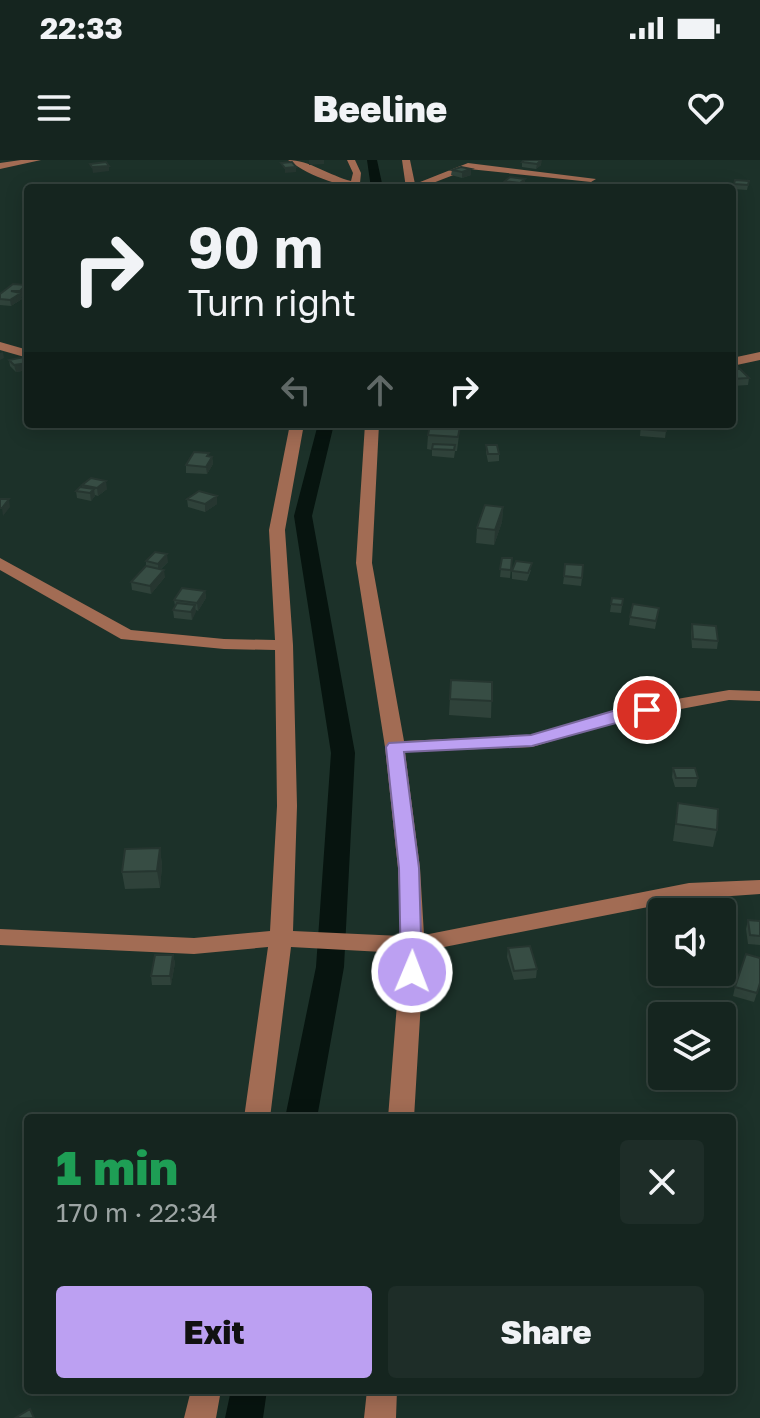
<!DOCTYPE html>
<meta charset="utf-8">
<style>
body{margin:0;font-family:"Golos Text",sans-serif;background:#1e2d28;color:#f1f3f6;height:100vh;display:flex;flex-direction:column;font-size:30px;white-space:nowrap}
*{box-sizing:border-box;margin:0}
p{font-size:26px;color:#9da5a4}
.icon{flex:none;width:44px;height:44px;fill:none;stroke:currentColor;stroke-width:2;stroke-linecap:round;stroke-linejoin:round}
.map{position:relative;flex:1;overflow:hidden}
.drawer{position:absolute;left:24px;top:954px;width:712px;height:280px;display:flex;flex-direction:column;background:#15251f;border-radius:8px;box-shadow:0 4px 20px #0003,0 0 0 2px #34423d}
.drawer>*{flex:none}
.hud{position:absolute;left:24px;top:24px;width:712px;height:244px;border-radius:8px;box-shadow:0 4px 20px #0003,0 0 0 2px #34423d;background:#15251f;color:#f1f3f6;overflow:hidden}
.controls{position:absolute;left:648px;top:738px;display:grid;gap:16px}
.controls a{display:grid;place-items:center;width:88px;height:88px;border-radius:8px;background:#15251f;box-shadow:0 4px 20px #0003,0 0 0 2px #34423d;font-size:40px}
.pin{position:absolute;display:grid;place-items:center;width:68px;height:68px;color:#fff;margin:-34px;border:4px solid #fff;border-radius:50%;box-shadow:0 2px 8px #0007}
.me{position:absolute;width:88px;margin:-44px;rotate:1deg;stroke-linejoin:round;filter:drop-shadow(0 0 6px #0008)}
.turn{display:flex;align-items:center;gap:28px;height:168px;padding:0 32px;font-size:36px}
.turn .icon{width:104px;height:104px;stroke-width:2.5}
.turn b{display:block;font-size:56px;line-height:68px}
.lanes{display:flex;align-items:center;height:76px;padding:0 32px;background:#0003;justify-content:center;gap:40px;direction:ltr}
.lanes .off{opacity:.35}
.round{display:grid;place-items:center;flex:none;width:84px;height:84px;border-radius:8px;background:#1e2d28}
.head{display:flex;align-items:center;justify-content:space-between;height:136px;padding:0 32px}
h1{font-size:48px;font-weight:800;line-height:60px;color:#1e9e55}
.cta{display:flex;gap:16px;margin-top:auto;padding:16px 32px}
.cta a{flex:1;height:92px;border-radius:8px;background:#bca0f2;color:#111;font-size:32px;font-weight:800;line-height:92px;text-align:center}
.cta a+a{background:#1e2d28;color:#f1f3f6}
.status{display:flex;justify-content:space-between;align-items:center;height:56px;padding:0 40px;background:#15251f;direction:ltr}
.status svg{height:22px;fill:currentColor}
header{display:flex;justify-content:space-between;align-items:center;height:104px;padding:0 32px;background:#15251f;font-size:36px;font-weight:800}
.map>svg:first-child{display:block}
</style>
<div class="status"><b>22:33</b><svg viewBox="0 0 49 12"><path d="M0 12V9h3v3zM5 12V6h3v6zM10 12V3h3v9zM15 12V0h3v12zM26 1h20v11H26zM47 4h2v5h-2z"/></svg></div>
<header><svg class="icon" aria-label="menu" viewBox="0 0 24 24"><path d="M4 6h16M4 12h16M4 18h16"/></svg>Beeline<svg class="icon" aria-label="heart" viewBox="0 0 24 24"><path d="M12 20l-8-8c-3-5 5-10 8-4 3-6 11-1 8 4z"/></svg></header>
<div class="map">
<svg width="760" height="1258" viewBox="0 0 760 1258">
<rect width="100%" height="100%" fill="#1c3129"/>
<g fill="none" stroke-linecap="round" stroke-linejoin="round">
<!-- canal -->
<path fill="#07140f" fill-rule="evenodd" d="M367,0h10l6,28h-12z
M318,264h16l-22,92 43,237 -11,214 -27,151h-32l31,-151 15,-214 -37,-237z
M231,1230h36l-4,28h-38z"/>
<!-- minor -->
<path fill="#a26c54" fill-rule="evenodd" d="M21,0h20l-41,9v-6z
M288,0c21,0 42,16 63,21l2,-8 -6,-13h8l6,13 -1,10 12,5c-29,0 -60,-10 -84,-28z
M402,0h8l5,24 53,-21 128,16 -5,3 -122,-13 -49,19h-14z
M0,182l28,8v8l-28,-8z
M760,192v8l-28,6v-8z
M290,264h14l-19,106 8,115 4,161 -4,125 108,5 -3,-68 -13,-121 -29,-184 9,-139h14l-7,139 32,178 127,-6 88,-26 110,-19 31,1v10l-31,-1 -107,20 -90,27 -127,5 15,116 4,67 265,-52 71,-3v14l-71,5 -265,52 -10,167h-26l13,-165 -110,-6 -21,171h-26l24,-171 -74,7 -194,-9v-16l194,9 76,-7 7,-125 -2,-156 -51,-1 -103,-10 -121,-69v-12l131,72 93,9 51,1 -6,-110z
M191,1230h30l-5,28h-32z
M367,1230h30l-1,28h-32z"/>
</g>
<!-- wall -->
<path fill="#2f423a" d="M522,2l19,3 -5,4 -14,-2z
M452,10l19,5 -9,3 -11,-3z
M510,17l15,7 -5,4 -15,-2v-5z
M735,20l14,1 -2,9 -13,-1z
M13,124l14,7 -6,6 1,2 -11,7 -11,-1v-11z
M9,200l19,1v9l-12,2 -6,-6z
M732,202l6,5v2l11,9 -1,7 -16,1z
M454,264v3h6l-3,24h-2l-1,7 -22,-2v-6l-5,-1 1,-14z
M641,264l25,7 -1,7 -25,-2z
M486,285l13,9v7l-11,1 -2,-10z
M212,297l1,7 -6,10 -21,-1v-8z
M82,325l25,4 -9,7 -3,-1v1l-4,5 -14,-3 -1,-7 6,-4z
M217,336v8l-12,8 -17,-5 -1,-8z
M503,347l-1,15 -8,23 -18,-2 1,-15z
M502,398h10l-2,20 -10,-1z
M146,401l22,1 -7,7 4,8 -14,17 -19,-4 -1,-8 15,-16z
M531,410l-4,11 -15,-2v-8z
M564,416l18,2 -1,8 -18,-2z
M205,431l1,7 -8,13 -2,-1 -4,10 -18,-2 -1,-8 2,-4 -1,-6z
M612,438l11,1 -2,14 -11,-1z
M659,448l-4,21 -26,-4 1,-8z
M692,464l26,17 -1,8 -25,-1 -1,-16z
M451,520l41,2 -1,36 -42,-3z
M673,608l25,10 -2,9h-21l-3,-10z
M678,643l39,27 -4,17 -40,-6z
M160,688l2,18 -2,22 -35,1 -3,-17z
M748,760l12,1v24l-12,-1 -2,-15z
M508,788l29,21 -1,9 -22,2 -7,-23z
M173,795l2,8 -4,22h-19l-1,-9z
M760,824l-6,18 -21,-6 2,-9z"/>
<!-- shaded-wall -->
<path fill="#263630" d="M309,0h15v4l-15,1z
M542,0l-1,5 -5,4 1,-5z
M109,6v5l-16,2 -1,-6z
M296,7v5l-11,1v-5z
M471,9v6l-9,3v-6z
M525,19v5l-5,4v-5z
M26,125l1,6 -6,6 1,2 -11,7 -1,-6 10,-7v-2z
M3,192l1,6 -4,2v-7z
M28,203v7l-12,2 -2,-7z
M212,297l1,7 -6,10 -1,-7z
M106,321l1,8 -9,7 -1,-8z
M94,329l1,7 -4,5 -1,-8z
M217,336v8l-12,8v-8z
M9,339l1,8 -7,9 -1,-8z
M503,347l-1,15 -8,23 1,-15z
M167,394l1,8 -10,9v-7z
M164,410l1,7 -14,17 -1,-8z
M205,431l1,7 -8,13 -1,-8z
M195,445l1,7 -4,8 -1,-8z
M160,688l2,18 -2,22 -3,-17z
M173,795l2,8 -4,22 -1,-9z"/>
<!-- building -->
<path fill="#374d44" stroke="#263630" stroke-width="2" d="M524,0h17l-4,4 -15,-2z
M106,2l3,4 -17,1 -2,-3z
M292,2l4,5 -11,1 -4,-5z
M461,7l10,2 -9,3 -10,-2z
M510,17l15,2 -5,4 -15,-2z
M735,20l14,1 -1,4 -14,-1z
M51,23l1,5h-12l-1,-4z
M462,23l11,1 -3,4 -12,-1z
M13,124l13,1 -6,6h-9l10,2 -11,7 -10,-1v-5z
M24,197l4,6 -14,2 -5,-5z
M732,202h2l4,5h-6z
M732,209h8l9,9 -17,1z
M430,264h24l-1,3h7l-2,10 -30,-2z
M641,264h24l1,7 -25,-2z
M433,284l22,1 -1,5 -22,-1z
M486,285h11l2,9h-11z
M194,292l15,1 -2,3 5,1 -6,10 -20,-2z
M91,318l15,3 -9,7 -15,-3z
M80,327l14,2 -4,4 -14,-2z
M199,331l18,5 -12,8 -18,-5z
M0,339h9l-7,9h-2z
M485,345l18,2 -8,23 -18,-2z
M155,392l12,2 -9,10 -12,-3z
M502,398h10l-1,12 -11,-1z
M516,401l16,2 -4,10 -16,-2z
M565,404l18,1 -1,13 -18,-2z
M146,406l18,4 -14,16 -19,-4z
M182,428l23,3 -8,12 -23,-3z
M612,438l11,1 -1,6 -11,-1z
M177,443l18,2 -4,7 -18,-2z
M633,444l26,4 -3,13 -26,-4z
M692,464l24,2 2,15 -25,-2z
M451,520l41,2v19l-42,-2z
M673,608h22l3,10h-22z
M678,643l40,6 -1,21 -41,-6z
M160,688l-3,23 -35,1 3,-23z
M748,760l12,1v15l-10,-1z
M530,786l7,23 -23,2 -6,-23z
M746,794l14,4v25l-3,10 -22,-6z
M155,795h18l-3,21h-19z
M30,1249l4,9h-19z"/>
<!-- route -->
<path fill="#bca0f2" stroke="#7a689d" stroke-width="2" d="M647,545l8,5 -2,3 -121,33 -128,6 15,116 3,104 -3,6h-15l-3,-6 -2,-104 -13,-121 3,-4 142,-8 82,-24z"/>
</svg>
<div class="controls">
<a><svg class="icon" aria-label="sound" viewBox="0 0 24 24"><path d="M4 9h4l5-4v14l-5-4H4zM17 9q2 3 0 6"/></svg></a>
<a><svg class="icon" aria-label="layers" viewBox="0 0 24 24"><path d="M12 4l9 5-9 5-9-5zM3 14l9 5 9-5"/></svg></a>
</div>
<div class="pin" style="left:647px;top:550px;background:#d93025"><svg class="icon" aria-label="arrive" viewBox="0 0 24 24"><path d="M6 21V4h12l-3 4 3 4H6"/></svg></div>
<svg class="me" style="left:412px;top:812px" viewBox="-20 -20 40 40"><circle r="17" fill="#bca0f2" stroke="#fff" stroke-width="3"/><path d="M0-11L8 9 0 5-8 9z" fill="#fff"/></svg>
<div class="hud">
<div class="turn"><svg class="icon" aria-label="right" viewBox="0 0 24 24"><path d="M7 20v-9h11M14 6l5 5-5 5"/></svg><div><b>90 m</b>Turn right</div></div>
<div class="lanes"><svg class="icon off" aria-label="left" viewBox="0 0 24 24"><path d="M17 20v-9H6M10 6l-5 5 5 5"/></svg><svg class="icon off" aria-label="ahead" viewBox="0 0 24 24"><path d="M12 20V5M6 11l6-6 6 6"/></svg><svg class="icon" aria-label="right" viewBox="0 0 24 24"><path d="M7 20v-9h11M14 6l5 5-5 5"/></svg></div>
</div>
<section class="drawer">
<div class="head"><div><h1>1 min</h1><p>170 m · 22:34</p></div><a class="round"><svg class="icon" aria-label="close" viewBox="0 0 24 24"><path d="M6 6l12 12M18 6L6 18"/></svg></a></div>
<div class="cta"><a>Exit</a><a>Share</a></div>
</section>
</div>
